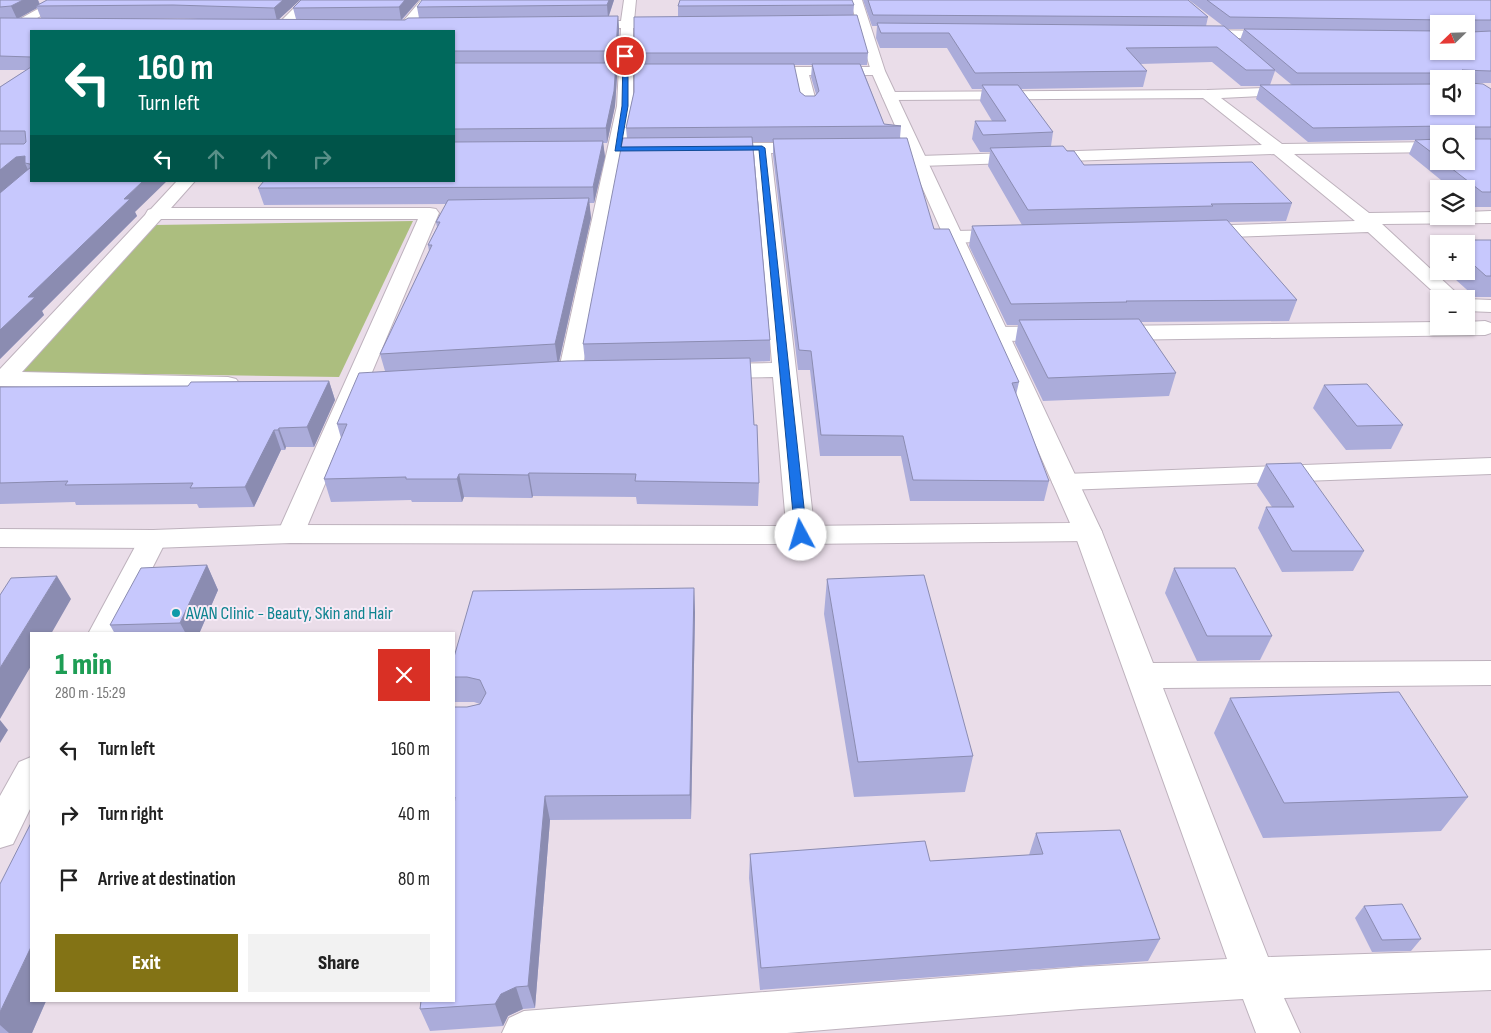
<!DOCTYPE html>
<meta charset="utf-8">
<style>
body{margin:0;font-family:"Sofia Sans Condensed",sans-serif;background:#f2f2f2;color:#222;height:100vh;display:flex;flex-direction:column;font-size:19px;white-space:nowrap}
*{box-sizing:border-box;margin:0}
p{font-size:16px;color:#767676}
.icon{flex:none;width:28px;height:28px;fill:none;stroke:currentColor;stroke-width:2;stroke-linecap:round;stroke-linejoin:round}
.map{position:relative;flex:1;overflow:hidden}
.side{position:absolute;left:30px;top:632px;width:425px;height:370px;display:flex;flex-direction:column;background:#fff;border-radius:0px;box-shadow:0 1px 4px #0004}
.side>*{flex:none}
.guide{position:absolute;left:30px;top:30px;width:425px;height:152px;border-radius:0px;box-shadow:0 1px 4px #0004;background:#00695c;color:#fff;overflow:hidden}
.needle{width:32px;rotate:247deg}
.controls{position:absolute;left:1430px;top:15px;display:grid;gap:10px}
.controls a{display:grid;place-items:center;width:45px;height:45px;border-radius:0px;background:#fff;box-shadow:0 1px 4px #0004;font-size:25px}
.pin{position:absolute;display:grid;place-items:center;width:42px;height:42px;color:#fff;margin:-21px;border:2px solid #fff;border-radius:50%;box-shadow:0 1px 5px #0007}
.me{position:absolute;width:55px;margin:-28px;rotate:354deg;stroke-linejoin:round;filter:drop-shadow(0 0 4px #0008)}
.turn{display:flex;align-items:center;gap:18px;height:105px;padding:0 25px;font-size:22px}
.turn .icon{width:65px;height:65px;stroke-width:2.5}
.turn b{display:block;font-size:35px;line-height:42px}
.lanes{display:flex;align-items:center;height:48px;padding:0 25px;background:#0003;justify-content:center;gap:25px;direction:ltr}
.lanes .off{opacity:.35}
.round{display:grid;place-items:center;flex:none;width:52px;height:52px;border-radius:0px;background:#f2f2f2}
.summary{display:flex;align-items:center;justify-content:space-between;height:85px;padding:0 25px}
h1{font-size:30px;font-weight:800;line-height:38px;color:#1e9e55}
.primary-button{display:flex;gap:10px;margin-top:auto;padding:10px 25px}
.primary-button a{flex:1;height:58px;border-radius:0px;background:#837315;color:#fff;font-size:20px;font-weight:800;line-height:58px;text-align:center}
.primary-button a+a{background:#f2f2f2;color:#222}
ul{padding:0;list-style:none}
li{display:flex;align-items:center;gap:15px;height:65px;padding:0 25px}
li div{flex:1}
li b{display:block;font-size:19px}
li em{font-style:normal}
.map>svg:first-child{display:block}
</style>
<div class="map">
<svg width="1491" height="1033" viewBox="0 0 1491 1033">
<rect width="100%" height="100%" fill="#eadde9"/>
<!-- green -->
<path fill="#acbe7f" d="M413,221l-74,156 -319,-5 134,-147z"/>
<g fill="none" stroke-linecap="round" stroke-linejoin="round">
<!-- minor casing -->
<g stroke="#beb2bd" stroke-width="2">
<path id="minor" d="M54,0h15l-69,39v-9z
M302,0h13l-31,31h-13z
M421,0h12l-25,31h-13z
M624,0h12l-2,21 38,-1 6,4 -6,4h-39v78l-50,260 18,2 4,5 -4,5c-13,3 -26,4 -39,1l-4,-5 59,-268 4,-78 -41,1 -6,-4 6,-4h41z
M1198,30l82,1 6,4 -6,4 -87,-2 -1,-3 1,-3z
M758,67h120l7,4 -7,4h-69l8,30 -3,3h-10l-3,-3 -6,-30 -42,-1 -2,-3z
M1295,87l5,1 2,3 -2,3 -79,4 61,46 157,-2v10l-145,2 75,59 70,-1v4h27v-4l25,-1v12l-109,1 81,75h-22l-73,-67 -168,6 -7,-2 -2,-4 2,-4 7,-2 155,-5 -81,-67 -354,12 -6,-1 -2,-4 2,-4 6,-1 342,-11 -59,-47 -314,2 -5,-1 -2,-3 2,-3 5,-1 318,-2z
M715,143h95l6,2 2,3 -2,3 -6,2h-39l44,382 -4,7 -10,2 -10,-2 -4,-7 -14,-158 -60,1 -8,-2 -4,-5 4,-5 8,-2 59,-1 -18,-210 -45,-2 -2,-3 2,-3z
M177,181h18l-24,27h259l6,1 3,4 -138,328 -10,2 -10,-2 -4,-7 141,-315h-257l-139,153 206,5 8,2 4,5 -4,5 -8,2 -228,-5v-17l145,-154 3,-5 3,-1z
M1007,230l7,2 2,4 -2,4 -60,3 -7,-2 -3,-4 3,-4 7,-2z
M1466,299l25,1v12l-25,-1z
M1485,321l6,2v10l-6,2 -373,5 -8,-2 -3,-5 3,-5 8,-2 327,-4v4h27v-4z
M1054,326l8,2 3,5 -3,5 -8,2 -56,1 -8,-2 -3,-5 3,-5 8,-2z
M1491,458v16l-426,16 -9,-2 -4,-6 4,-6 9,-2z
M1088,523l10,2 4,7 51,131 338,-2v24l-328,3 105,269 223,-7v40l-207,8 16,35h-44l-13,-34 -162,10 -294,24h-285l7,-15 15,-7 557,-44 146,-8 -153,-427 4,-7z
M153,530l10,2 4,7 -48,95h-31l55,-102z
M31,757v50l-18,37 -13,4v-52l19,-34z"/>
</g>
<!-- tertiary casing -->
<g stroke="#beb2bd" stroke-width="2">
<path id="tertiary" d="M850,0h12l23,71 217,461 -4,7 -10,2 -287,3 -510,-1 -138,5 -153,-1v-18l153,1 138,-5 510,1 269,-3 -199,-452z"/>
</g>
<!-- minor -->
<use href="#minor" fill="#fff" fill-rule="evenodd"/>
<!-- tertiary -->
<use href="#tertiary" fill="#fff" fill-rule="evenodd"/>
</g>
<!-- wall -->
<path fill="#abacda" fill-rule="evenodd" d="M0,0h38l2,4 7,-4h253l-21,19h17l-3,-11 8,-8h118l-17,20h3l14,-2 -2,-11 197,-7 -5,16h9l1,13 -2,36h-1l1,12 -2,29 -8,37h-4l2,14 -11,46h-5l2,15 -32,144 26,-1 -2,-17 44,-206 -1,-10 8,-36 1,-28 -1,-11 44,-36v-11l176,-1 -1,11 15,37 -1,12h-6l23,59 17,2 -1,12 34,91 85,153 -3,13 33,86 -5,20h-134l-9,-45h-81l-10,-86h-12l-25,-215v-13h-20l17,198v21l-20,1 4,63 5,58 -1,23 -121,-2 -1,-7 -103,-1 -1,2 -68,-1 -2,5h-50l-1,-2 -80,2 -7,-23 17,-41 -4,-14 48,-53 -5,-17 49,-103 -1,-6 9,-18 -1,-5 10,-18 -182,1 -6,-17 196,-7v-150h-423v150l104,31 2,4 -95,95 2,4 -44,44v-272l26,-17h-26zM37,8l4,10h-22zM132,18h45l21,1zM794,65h18l-1,12 5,17 -1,2h-10l-5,-4z
M863,0h325l20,17 -2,9h17l-34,-26h302v83h-21l21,6v118h-16l-9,-7v-11h-14l-43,-35 6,-14 -107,2 -52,-43 4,-13h-19l-29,-24 -72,2 7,7 -4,16 -122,2 32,43 -2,14 16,5 17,14 208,38 -6,18 -58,1 69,78 -8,21 -148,1 35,51 -7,23 -126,5 -28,-58 3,-18h-11l-38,-79 3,-20 50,-1 -34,-59 2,-14h-10l-8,-13 3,-18h17l-12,-20 2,-12h-10l-25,-41h-67l-4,-10 1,-12h-5zM1439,24h27l-27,27zM1227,29h17l-4,11zM1275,71l17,14h-22zM1439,79h27l-27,27zM1439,134h27v27h-27z
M1445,240h46v57h-16l-29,-26h20v-27h-22z
M1439,254v10l-4,-3z
M329,381l6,19 -21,47h-28l-1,3h-4l-27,57 -55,1 -2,-4 -121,1 -1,-3 -75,2v-117l188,-1z
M1324,385l79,40 -12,24 -45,1 -33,-42z
M1266,464l98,87 -11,20 -71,1 -24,-44 8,-21h6l-15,-22z
M207,565l11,25 -19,44h-84l-5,-9z
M1174,568l98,68 -12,24 -63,1 -32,-68z
M827,579l146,177 -8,36 -111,5 -30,-183z
M694,588l1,25 -4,206 -141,1 -15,188 -12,1 -15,7 -5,10 -73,5 -10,-22 34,-8v-294h13l13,-3 -6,-2h-19l-1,-5v-40z
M1230,698l238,99 -27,34 -178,7 -49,-105z
M1036,833l124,106 -12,22 -388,29 -11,-112 1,-24 180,7 99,-6z
M0,884l31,117h15l-14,32h-32z
M1364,906l57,33 -10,12 -39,1 -17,-34z"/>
<!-- shaded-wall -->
<path fill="#8b8cb1" d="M23,0h15l2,6h-4l1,2 -20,11 -6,-13z
M283,0h17l-23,21 -3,-13z
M405,0h14l-18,20 -2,-13z
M609,0h5l-6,18 -1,-13z
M618,16l1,13 -2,36 -1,-14z
M616,63l1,14 -2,29 -8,37 -1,-15z
M603,141l2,16 -11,46 -1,-16z
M25,156v7l4,9 -29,22v-24l16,-13z
M143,181h24l-32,31 2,4 -95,95 2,4 -44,44v-29l28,-33 96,-98z
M589,198l2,20 -33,148 -3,-22z
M329,381l6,19 -21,47 -7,-20z
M279,428l7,19 -1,3 -7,-20z
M274,430l7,20 -27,57 -9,-20z
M529,473l4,23 -1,2 -4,-23z
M459,474l5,23 -2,5 -5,-23z
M207,565l11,25 -19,44h-13l-6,-11z
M57,576l14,23 -20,35h-20v32l-31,53v-51z
M694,588l1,25 -4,206 -1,-24z
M0,720l8,10 -8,13z
M545,796l5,24 -15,188 -7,-22z
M31,947v54h15l-14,32h-23l-9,-8v-13z
M516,987l7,22 -15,7 -5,10 -8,-22 6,-10z"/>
<!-- building -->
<path fill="#c7c8fd" stroke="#8b8cb1" d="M0,0h23l-12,6 -11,1z
M47,0h236l-9,8 -101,-3 -137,1z
M301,0h104l-6,7 -106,1z
M422,0h187l-2,5 -190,2z
M680,0h172l2,5 -176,1z
M868,0h320l20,17 -335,-2z
M1207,0h284v20h-20l-2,2 2,10 20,-1v40l-29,-1 8,5v8l13,1 8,5v38h-20v12h20v53h-9l-40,-31h24v-27h-19v-6l-2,-2 -132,2 -53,-43 179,-1v22h27v-27h-20v-6h-149l-53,-44 195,2v20h27v-27h-21v-4l-215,-3z
M857,15l11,38h-234v-36z
M618,16l-2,35h-162v-20h-423v26l-31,-1v-38l405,2 3,-2z
M877,23l347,3 51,44h-29l-29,-23 -91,1 21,23 -172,2 -26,-40h-68z
M454,63h162l-2,28 -8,37 -152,1z
M634,64h160l6,28 5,4h10l4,-5 -7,-27h48l24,60 17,2 -275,2 8,-36z
M31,67v114h112l-19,18h6l-102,98h7l-35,33v-137l31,-26 -1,-3 -5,-1v-7l-9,1 -16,13v-26h24l2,-2 -1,-11h-25v-44z
M982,85h36l35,47 -70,3 -8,-14h31z
M752,137l18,203 -187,4 40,-206z
M907,138l27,91h15l70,153 -7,1 37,98 -136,-1 -10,-44 -82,-1 -10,-84 -12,-1 -26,-211z
M1439,139v19l-24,-18z
M603,141l-10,46 -335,1 6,-7h190v-39z
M1063,146l4,5h7l10,14 168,-3 40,41 -81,1 2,2 -185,4 -38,-62z
M589,198l-34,146 -175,10 52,-109h-4l12,-23h-4l12,-22z
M1227,220l70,80 -171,1 1,1 -116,2 -39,-78z
M1445,240h46v36h-5l-20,-18v-14h-17z
M1139,319l37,54 -128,5 -29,-58z
M750,358l4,67h3l2,58 -124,-2 1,-7 -107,-1 -1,2 -69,-1 -2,5h-51v-2l-82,2 23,-55h-10l22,-51 208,-12z
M329,381l-22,46 -28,1 -1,2h-4l-29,57 -55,1 3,-5 -128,2 3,-4 -68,2v-96l188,-1 3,-4z
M1367,384l36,41 -46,1 -33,-41z
M1301,463l63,88h-72l-26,-44h28l-28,-43z
M207,565l-27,58 -70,2 31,-57z
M1174,568h61l37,68h-65z
M924,575l49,181 -115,6 -31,-183z
M57,576l-57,92v-73l11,-17z
M694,588l-4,207 -145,1 -17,190 -12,1 -15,7 -6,10 -75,5 1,-8h33v-195l1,-9h-1v-90h13l13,-3 6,-11 -6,-13 -13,-3h-13v-20l19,-66z
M1399,692l69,105 -184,6 -54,-105z
M31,823v124l-31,65v-128z
M1120,830l40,109 -399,29 -11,-114 175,-13 5,20 113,-7 -7,-21z
M1402,904l19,35 -39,1 -18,-34z"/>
<!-- route -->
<path fill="#1a73e8" stroke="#114b97" d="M625,54l3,2v50l-7,41 141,-1 3,2 42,387 -2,3 -4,1 -6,-4 -36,-385 -144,1 7,-45 1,-50z"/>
<!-- markers -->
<circle fill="#0f9aa8" stroke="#f7eaf6" stroke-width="2" cx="176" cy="613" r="5"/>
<g text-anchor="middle" stroke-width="4" stroke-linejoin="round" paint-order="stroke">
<!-- culture labels -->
<g font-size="18" fill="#0d838f" stroke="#f7eaf6" text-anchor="start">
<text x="186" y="619">AVAN Clinic - Beauty, Skin and Hair</text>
</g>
</g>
</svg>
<div class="controls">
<a><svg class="needle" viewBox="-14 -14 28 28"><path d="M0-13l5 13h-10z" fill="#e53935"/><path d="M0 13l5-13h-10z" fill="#767676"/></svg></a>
<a><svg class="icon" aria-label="sound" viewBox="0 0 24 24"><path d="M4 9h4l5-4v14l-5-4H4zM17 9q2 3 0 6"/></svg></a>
<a><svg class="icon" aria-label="search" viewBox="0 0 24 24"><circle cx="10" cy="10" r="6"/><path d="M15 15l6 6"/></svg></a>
<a><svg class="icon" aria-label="layers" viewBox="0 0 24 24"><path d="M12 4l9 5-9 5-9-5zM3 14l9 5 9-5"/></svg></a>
<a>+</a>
<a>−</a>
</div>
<div class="pin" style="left:625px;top:56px;background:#d93025"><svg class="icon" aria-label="arrive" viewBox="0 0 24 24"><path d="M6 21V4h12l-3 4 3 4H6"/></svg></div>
<svg class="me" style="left:801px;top:535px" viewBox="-20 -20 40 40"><circle r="19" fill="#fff"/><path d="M0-13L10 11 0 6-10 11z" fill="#1a73e8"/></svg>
<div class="guide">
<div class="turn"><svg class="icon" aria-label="left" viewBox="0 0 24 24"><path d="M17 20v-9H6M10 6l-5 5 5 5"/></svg><div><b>160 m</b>Turn left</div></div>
<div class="lanes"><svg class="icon" aria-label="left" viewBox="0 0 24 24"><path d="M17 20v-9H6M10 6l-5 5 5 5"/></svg><svg class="icon off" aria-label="ahead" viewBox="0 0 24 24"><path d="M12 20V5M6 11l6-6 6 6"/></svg><svg class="icon off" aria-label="ahead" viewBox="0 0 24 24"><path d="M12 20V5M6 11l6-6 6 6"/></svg><svg class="icon off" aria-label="right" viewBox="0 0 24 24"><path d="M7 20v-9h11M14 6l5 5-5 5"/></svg></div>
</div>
<section class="side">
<div class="summary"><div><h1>1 min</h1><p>280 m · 15:29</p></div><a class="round" style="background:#d93025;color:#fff"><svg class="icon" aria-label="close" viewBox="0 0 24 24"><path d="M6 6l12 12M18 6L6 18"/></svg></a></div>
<ul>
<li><svg class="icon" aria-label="left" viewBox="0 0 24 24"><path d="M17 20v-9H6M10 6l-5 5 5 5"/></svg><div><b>Turn left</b></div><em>160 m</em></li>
<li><svg class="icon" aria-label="right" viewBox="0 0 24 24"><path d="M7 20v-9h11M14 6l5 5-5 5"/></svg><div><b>Turn right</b></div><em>40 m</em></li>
<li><svg class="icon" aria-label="arrive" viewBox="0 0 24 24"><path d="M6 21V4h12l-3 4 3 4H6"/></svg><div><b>Arrive at destination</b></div><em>80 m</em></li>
</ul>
<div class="primary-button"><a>Exit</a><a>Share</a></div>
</section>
</div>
